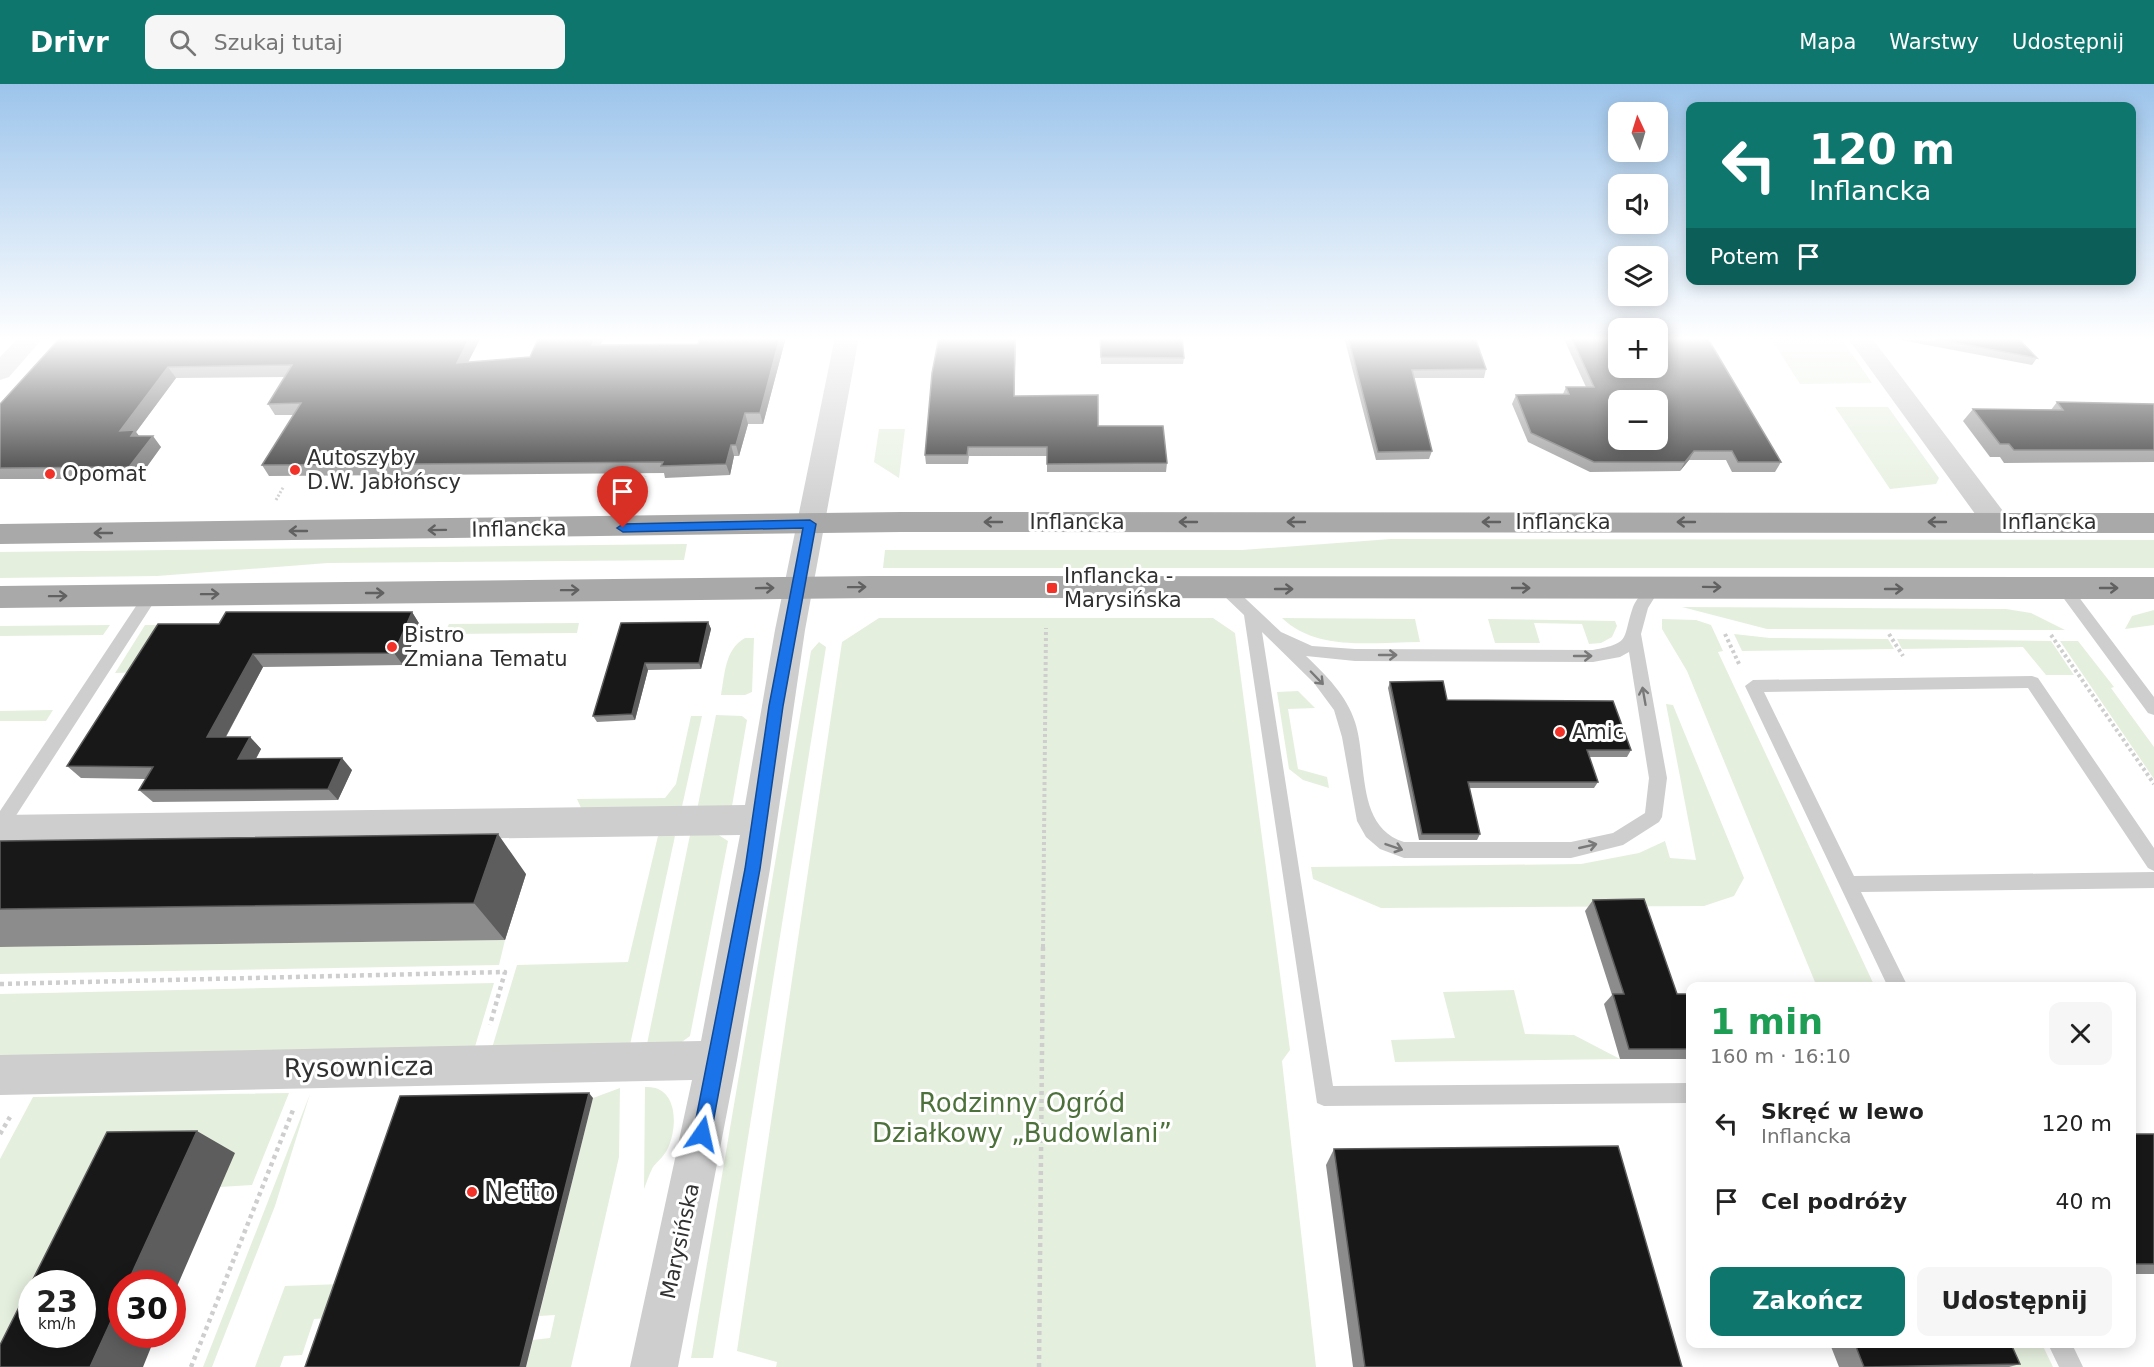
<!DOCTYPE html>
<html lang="pl">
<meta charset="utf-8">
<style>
body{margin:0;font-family:"DejaVu Sans",sans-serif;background:#f6f6f6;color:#222;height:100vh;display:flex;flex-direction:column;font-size:22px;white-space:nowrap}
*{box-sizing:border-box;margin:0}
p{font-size:20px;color:#767676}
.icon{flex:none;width:33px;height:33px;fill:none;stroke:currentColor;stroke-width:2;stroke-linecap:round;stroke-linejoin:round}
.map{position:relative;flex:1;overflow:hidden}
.details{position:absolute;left:1686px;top:898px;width:450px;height:366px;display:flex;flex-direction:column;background:#fff;border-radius:12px;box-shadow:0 3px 15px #0003}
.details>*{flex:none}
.hud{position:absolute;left:1686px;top:18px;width:450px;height:183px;border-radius:12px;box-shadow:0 3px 15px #0003;background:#0f766e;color:#fff;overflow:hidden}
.needle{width:39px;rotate:356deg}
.tools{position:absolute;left:1608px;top:18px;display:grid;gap:12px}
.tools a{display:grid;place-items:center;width:60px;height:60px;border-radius:12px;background:#fff;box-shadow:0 3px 15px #0003;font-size:30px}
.speed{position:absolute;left:18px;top:1186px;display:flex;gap:12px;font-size:30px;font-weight:700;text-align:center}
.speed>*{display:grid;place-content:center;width:78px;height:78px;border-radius:50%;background:#fff;box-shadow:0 3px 15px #0003;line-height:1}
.speed small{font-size:15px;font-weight:400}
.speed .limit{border:9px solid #d22;background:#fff;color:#111}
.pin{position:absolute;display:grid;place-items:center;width:51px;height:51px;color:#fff;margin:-62px -26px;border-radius:50% 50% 50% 0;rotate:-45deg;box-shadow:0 0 6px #0007}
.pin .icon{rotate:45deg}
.me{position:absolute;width:66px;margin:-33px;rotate:11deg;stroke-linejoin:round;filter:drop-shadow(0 0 4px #0008)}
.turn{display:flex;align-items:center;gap:21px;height:126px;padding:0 24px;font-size:27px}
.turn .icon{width:78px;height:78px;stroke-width:2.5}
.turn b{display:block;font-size:42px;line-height:51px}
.then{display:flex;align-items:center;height:57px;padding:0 24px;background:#0003;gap:12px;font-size:22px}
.round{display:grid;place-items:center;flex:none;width:63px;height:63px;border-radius:12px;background:#f6f6f6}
.head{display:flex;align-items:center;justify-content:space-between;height:102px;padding:0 24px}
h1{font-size:36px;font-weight:600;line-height:45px;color:#1e9e55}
.primary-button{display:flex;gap:12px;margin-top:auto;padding:12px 24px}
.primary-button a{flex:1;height:69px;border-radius:12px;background:#0f766e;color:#fff;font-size:24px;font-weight:600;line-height:69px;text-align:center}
.primary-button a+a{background:#f6f6f6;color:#222}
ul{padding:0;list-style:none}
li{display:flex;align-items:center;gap:18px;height:78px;padding:0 24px}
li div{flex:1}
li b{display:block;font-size:22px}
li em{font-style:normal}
header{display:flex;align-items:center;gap:36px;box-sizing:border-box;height:84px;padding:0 30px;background:#0f766e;color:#fff}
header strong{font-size:28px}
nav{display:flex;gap:33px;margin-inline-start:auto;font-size:21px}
.search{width:420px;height:54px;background:#f6f6f6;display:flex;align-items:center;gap:15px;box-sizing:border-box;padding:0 21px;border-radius:12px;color:#767676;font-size:22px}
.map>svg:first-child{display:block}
</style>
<header>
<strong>Drivr</strong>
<div class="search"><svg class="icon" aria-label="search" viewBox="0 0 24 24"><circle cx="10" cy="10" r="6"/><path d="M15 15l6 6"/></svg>Szukaj tutaj</div>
<nav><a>Mapa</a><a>Warstwy</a><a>Udostępnij</a></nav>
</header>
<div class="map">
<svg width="2154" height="1283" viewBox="0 0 2154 1283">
<rect width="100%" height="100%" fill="#fff"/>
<!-- green -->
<path fill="#e5efde" d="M1770,253h70l32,46 -72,1z
M1835,323h53l51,71 -3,6 -46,5z
M879,345h26l-6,49 -25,-16z
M1391,455l763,1v28h-1271l2,-18h357z
M687,460l-3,16 -356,3 -171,13 -157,2v-26z
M1682,523l324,2 25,4 34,17 -298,-1z
M2154,526v15l-29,4 7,-13z
M879,534h334l22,15 55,417 -8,11 34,306h-540l1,-5 -40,-11 105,-709z
M1282,534l133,1 5,23c-46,0 -103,10 -138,-24z
M1488,535l127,2 2,5 -5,11 -11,6 -12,1 -7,-20 -48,-1 6,20h-45z
M1662,535l34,1 15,5 12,26 -5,1 157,335h-58l-130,-316 -25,-42z
M579,539l-2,10 -133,1 5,-10z
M110,541l-7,10 -103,1v-10z
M145,541h32l-30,47 -32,1z
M1734,550l36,4 118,1 6,10 -152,2z
M745,554h9l-2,54 -7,3h-24c4,-22 4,-46 24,-57z
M1897,555l154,2 23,34h-28l-23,-28 -121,2z
M2060,557h18l36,46 -3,1 43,59v32z
M819,558l7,5 -113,711h-22l120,-707z
M1298,607l17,17 -27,1 10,60 29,8 2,11 -26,-8 -14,-11 -12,-77z
M1666,620l7,1 71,173 -10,18 -30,10 -323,2 -68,-29 -2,-12 270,-3 58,-11 26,-12 5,17 26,2z
M53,626l-7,11h-46v-10z
M716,631l26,1 5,4 -15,86 -35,4z
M691,632h11l-21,95 -98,1 -6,-13 88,-1 11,-14z
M717,750l11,7 -38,195 -11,8h-32l43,-209z
M658,752h17l-45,209 -138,3 25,-83 111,-3z
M505,856l-6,25 -499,9v-27z
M494,899l-20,67 -474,8v-64z
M1514,906l11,44 49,1 46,24 -225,3 -4,-22 64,-2 -12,-46z
M645,1003c33,-2 33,39 23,61 -3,7 -10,13 -15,19 -4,7 -6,15 -9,22z
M620,1004l-1,69 -48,210h-45l7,-27 17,-2 5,-23 -16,1 54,-218z
M289,1009l-37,92 -32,2 -138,97h-50v51l-32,32v-208l33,-62z
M310,1010l-35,112 -63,161h-9z
M342,1200l-12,34 -16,1 -12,36 -18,1 -4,11h-25l30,-81z
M1999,1260h43l11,23h-44z"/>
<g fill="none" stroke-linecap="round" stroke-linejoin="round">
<!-- path-far2 -->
<path stroke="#cecece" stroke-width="3" stroke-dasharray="2 2" stroke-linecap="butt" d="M608,410l4,-10 30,-1 3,-7
M276,416l8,-14"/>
<!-- path-far1 -->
<path stroke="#cecece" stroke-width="4" stroke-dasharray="3 3" stroke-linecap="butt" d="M1725,550l15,32
M1889,550l14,22
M2051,551l103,149
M1043,863l3,-319"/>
<!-- path -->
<path stroke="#cecece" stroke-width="4.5" stroke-dasharray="4 4" stroke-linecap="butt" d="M0,900l505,-12 -15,53
M0,1050l10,-17
M191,1283l102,-257
M1039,1283l4,-421"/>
<!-- service -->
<path fill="#cecece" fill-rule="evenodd" d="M1654,498l7,5 -13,21 -7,26 26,144 -5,39 -3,5 -36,23 -52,13h-167l-24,-9 -14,-12 -9,-16 -15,-84 -8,-27 -20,-27 -52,-51 71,454 357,-3v20l-366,3 -7,-3 -73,-488 -23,-22 -2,-4 2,-4h10l50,47 31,14 43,3 238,1c39,-7 29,-11 40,-43 3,-8 11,-16 16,-24zM1629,568l20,126 -4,35 -32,20 -42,9h-167c-49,-15 -36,-80 -49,-120 -8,-26 -29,-47 -49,-66l49,5 238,1 27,-5z
M2064,499l5,1 85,113v18l-6,-2 -89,-121 -2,-4z
M151,506l8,5 -3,4 -150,232 -6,2v-22l146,-220z
M2032,592l6,2 116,170v23l-6,-3 -120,-180 -264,4 90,184 300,-4v16l-293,4 47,95h-20l-143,-301 8,-6z
M2048,1260h24l11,23h-24z"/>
<!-- minor -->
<path fill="#cecece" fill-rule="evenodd" d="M19,253h25l-35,40 -9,3v-23z
M835,253h24l-54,293 -35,239 -33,191 -59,307h-48l62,-287 -692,15v-40l701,-14 39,-206 -740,10v-30l745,-10 30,-175z
M1847,253h24l135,178 4,7 -4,7 -10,3 -10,-3z"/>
<!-- primary -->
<path fill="#a9a9a9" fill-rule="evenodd" d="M901,428l1253,1v20l-1253,-1 -901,12v-20z
M871,492l1283,1v22l-1283,-1 -871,10v-22z"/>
</g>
<!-- wall -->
<path fill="#8c8c8c" d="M61,253h420l-13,25 62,-5 74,-20 -4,8 98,-1 88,-7 -23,87h-15l-9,32h-5l-4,19 -65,3 -1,-5 -395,3 -7,-11 32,-50h-19l-7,-11 17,-27 -109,1 -40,54 3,4 22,11 -23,32h-138v-75z
M1016,253l-2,59 84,30 69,37 -1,9h-119v-16h-78l-1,8h-42l-1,-9z
M1100,253l84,21 -1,6h-82z
M1344,253h131l11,32 -2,9h-70l18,73 -3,8 -53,1z
M1563,253h55l163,125 -6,10h-43l-6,-12h-37l-9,11 -90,1 -62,-30 -16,-38 4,-9 47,-1 3,-7h20z
M1885,253h132l20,21 -5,7z
M2057,318l97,2v58l-150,1 -4,-6h-10l-27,-36 10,-12 78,1z
M412,528l8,13 -17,40 -140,2 -37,70h24l11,12 -5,10 96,11 -14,30 -185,2 -14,-12 7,-11 -65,-1 -14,-12 152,-142z
M708,538l3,7 -10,40 -53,1 -13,50 -38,2 -4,-6 28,-93z
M1390,598l57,18 184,50 -4,7h-38l9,25 -4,6h-125l11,46 -3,6h-58l-31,-152z
M0,757l526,33 -21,66 -505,7z
M1593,816l84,94h13v65h-70l-16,-55 8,-9 -27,-84z
M2132,1050h22v140h-22z
M1334,1065l348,218h-329l-27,-202z
M1830,1260h181l9,20 -11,3h-170z"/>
<!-- shaded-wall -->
<path fill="#5d5d5d" d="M470,253h11l-19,37 -5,-11z
M595,253h9l-8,19 -4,-11z
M780,253h6l-23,87 -3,-11z
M1015,253h1l-2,68v-9z
M168,283l8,11 -40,54 7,9 -23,-10z
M745,329l3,11 -9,32 -3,-11z
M153,352l8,11 -23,32 -9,-12z
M731,361l3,11 -4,19 -4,-11z
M1694,367l-5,9 -9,11 5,-9z
M412,528l8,13 -17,40 -9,-12z
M708,538l3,7 -10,40 -2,-6z
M253,570l10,13 -44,82 -12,-12z
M645,579l3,7 -13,50 -3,-6z
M250,653l11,12 -12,22 -11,-12z
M342,674l10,12 -14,30 -10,-11z
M498,750l28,40 -21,66 -31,-37z
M589,1009l4,5 -67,269h-6z
M197,1047l38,22 -63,145v-14h-45z
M122,1213v38h34l-13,32h-53z"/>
<!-- building -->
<path fill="#181818" stroke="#5d5d5d" stroke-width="1.5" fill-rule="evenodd" d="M61,253h409l-13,26 73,-6 9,-20h56l-3,8 106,-1 2,-7h80l-20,76h-15l-9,32h-5l-5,19 -65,2 2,-4 -401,3 39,-62 -33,1 24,-39 -124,2 -48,64 15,-1 -4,6h22l-24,31 -129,1v-64z
M939,253h76l-1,59 84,-1v31h65l4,37 -120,1v-17h-79l-1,8h-42l7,-82z
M1100,253h82l2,21 -83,-1z
M1348,253h127l11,32 -74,1 20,81 -54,1z
M1571,253h47v31h40v-31h49l74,125h-43l-6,-11h-38l-9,11h-91l-63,-29 -15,-38 53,-1 -3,-7h28zM1618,316h40v40h-40z
M1925,253h92l20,21z
M2057,318l97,2v46h-140l-5,-6h-9l-27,-35 90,1z
M226,528h186l-18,41 -141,1 -46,83h43l-12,22 104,-1 -14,31 -189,1 14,-23 -86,-1 91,-142h61z
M708,538l-9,41h-54l-13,51 -39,2 28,-93z
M1443,597l4,19 166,1 18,49h-44l11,32h-130l12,52h-58l-32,-152z
M498,750l-24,69 -474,6v-68z
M1644,815l33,95h13v55h-61l-16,-55h11l-31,-94z
M589,1009l-69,274h-215l95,-271z
M197,1047l-70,153h-5v13l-32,70h-90v-22l107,-213zM32,1200h50v51h-50z
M2132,1050h22v130h-22z
M1618,1062l64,221h-317l-31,-218z
M1855,1260h156l9,20 -156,3z"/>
<!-- one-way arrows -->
<defs><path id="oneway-shaft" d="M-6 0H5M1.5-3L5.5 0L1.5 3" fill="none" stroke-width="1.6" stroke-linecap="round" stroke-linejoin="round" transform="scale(1.5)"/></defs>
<g stroke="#616161">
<use href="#oneway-shaft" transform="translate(993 438) rotate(180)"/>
<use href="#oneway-shaft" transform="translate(1188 438) rotate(180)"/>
<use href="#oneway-shaft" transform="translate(1296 438) rotate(180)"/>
<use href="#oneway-shaft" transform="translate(1491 438) rotate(-180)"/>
<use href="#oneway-shaft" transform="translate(1686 438) rotate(-180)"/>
<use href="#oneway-shaft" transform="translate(1937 438) rotate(180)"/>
<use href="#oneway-shaft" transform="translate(437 446) rotate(179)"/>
<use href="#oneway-shaft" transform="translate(298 447) rotate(180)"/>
<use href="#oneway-shaft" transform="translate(103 449) rotate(180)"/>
<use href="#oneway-shaft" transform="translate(857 503) rotate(-1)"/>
<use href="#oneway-shaft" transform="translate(1712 503) rotate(1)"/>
<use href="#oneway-shaft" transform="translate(765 504) rotate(-1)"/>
<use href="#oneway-shaft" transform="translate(1521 504)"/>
<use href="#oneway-shaft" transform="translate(2109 504)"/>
<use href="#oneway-shaft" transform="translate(1284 505)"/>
<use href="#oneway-shaft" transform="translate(1894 505)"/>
<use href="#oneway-shaft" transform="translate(570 506) rotate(-1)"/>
<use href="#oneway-shaft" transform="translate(375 509)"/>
<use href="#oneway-shaft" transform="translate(210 510) rotate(-1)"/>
<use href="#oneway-shaft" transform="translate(58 512) rotate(-1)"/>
</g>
<g stroke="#787878">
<use href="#oneway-shaft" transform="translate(1388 571)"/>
<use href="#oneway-shaft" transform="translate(1583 572)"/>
<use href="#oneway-shaft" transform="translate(1317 594) rotate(46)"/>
<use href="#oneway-shaft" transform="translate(1644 612) rotate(-100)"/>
<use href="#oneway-shaft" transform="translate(1588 762) rotate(-13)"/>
<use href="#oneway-shaft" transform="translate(1394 763) rotate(19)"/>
</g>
<!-- sky -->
<linearGradient id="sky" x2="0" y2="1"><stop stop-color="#9cc4eb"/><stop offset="0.59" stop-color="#fff"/><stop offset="1" stop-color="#fff" stop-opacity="0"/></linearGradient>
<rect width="2154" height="432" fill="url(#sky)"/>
<!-- route -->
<path fill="#1a73e8" stroke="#114b97" stroke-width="1.5" d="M810,436l6,4 -33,182 -23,163 -49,265 -3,6 -6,2 -6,-2 -3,-6 52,-265 24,-163 34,-178 -180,4 -6,-4 6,-4z"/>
<!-- markers -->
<g fill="#f23129" stroke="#fff" stroke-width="2">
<circle cx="295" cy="386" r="6"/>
<circle cx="50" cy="390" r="6"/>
<rect x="1046" y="498" width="12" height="12" rx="3"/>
<circle cx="392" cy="563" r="6"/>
<circle cx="1560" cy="648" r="6"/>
<circle cx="472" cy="1108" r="6"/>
</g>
<g text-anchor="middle" stroke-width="6" stroke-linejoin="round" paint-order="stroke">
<!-- poi labels -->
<g font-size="21" fill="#313131" stroke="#fff" text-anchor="start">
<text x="307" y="381">Autoszyby<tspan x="307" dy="24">D.W. Jabłońscy</tspan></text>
<text x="62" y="397">Opomat</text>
<text x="1064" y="499">Inflancka -<tspan x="1064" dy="24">Marysińska</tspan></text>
<text x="404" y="558">Bistro<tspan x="404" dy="24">Zmiana Tematu</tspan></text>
<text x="1572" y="655">Amic</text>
</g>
<!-- street labels -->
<g font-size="21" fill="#313131" stroke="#fff">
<text x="1077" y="445">Inflancka</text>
<text x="1563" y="445">Inflancka</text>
<text x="2049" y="445">Inflancka</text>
<text transform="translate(519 445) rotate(-1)" y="7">Inflancka</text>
<text transform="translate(680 1157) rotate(-78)" y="7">Marysińska</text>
</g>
<!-- near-street labels -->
<g font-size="26" fill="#313131" stroke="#fff">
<text transform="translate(359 983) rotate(-1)" y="9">Rysownicza</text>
</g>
<!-- near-park labels -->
<g font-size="26" fill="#4d713a" stroke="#fff">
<text x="1022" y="1028">Rodzinny Ogród<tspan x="1022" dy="30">Działkowy „Budowlani”</tspan></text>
</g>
<!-- near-poi labels -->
<g font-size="26" fill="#313131" stroke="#fff" text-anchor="start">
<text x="484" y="1117">Netto</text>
</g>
</g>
</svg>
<div class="tools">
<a><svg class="needle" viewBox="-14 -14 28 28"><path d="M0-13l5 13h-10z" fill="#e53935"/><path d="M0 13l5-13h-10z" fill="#767676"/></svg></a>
<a><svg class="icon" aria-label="sound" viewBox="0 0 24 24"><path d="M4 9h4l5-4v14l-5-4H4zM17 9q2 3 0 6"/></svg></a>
<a><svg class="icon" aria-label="layers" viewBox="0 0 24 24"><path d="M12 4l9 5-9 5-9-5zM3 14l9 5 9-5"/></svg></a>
<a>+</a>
<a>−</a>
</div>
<div class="speed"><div>23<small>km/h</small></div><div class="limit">30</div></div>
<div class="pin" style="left:623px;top:444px;background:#d93025"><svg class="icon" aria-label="arrive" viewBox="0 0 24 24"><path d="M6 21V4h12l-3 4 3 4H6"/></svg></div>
<svg class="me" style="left:702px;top:1050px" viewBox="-20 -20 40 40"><path d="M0-17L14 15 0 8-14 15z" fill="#1a73e8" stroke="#fff" stroke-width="4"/></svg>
<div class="hud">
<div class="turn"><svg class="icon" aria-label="left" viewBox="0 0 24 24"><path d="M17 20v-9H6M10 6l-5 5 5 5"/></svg><div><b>120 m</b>Inflancka</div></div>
<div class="then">Potem<svg class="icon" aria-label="arrive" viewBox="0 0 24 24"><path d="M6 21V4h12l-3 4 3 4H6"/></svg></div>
</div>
<section class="details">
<div class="head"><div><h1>1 min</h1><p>160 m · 16:10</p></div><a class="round"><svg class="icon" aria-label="close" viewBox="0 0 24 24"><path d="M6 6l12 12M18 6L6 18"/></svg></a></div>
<ul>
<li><svg class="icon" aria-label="left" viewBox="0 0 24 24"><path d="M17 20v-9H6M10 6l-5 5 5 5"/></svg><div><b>Skręć w lewo</b><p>Inflancka</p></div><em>120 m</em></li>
<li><svg class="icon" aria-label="arrive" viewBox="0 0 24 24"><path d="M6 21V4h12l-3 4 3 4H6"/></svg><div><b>Cel podróży</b></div><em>40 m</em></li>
</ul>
<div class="primary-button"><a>Zakończ</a><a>Udostępnij</a></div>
</section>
</div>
